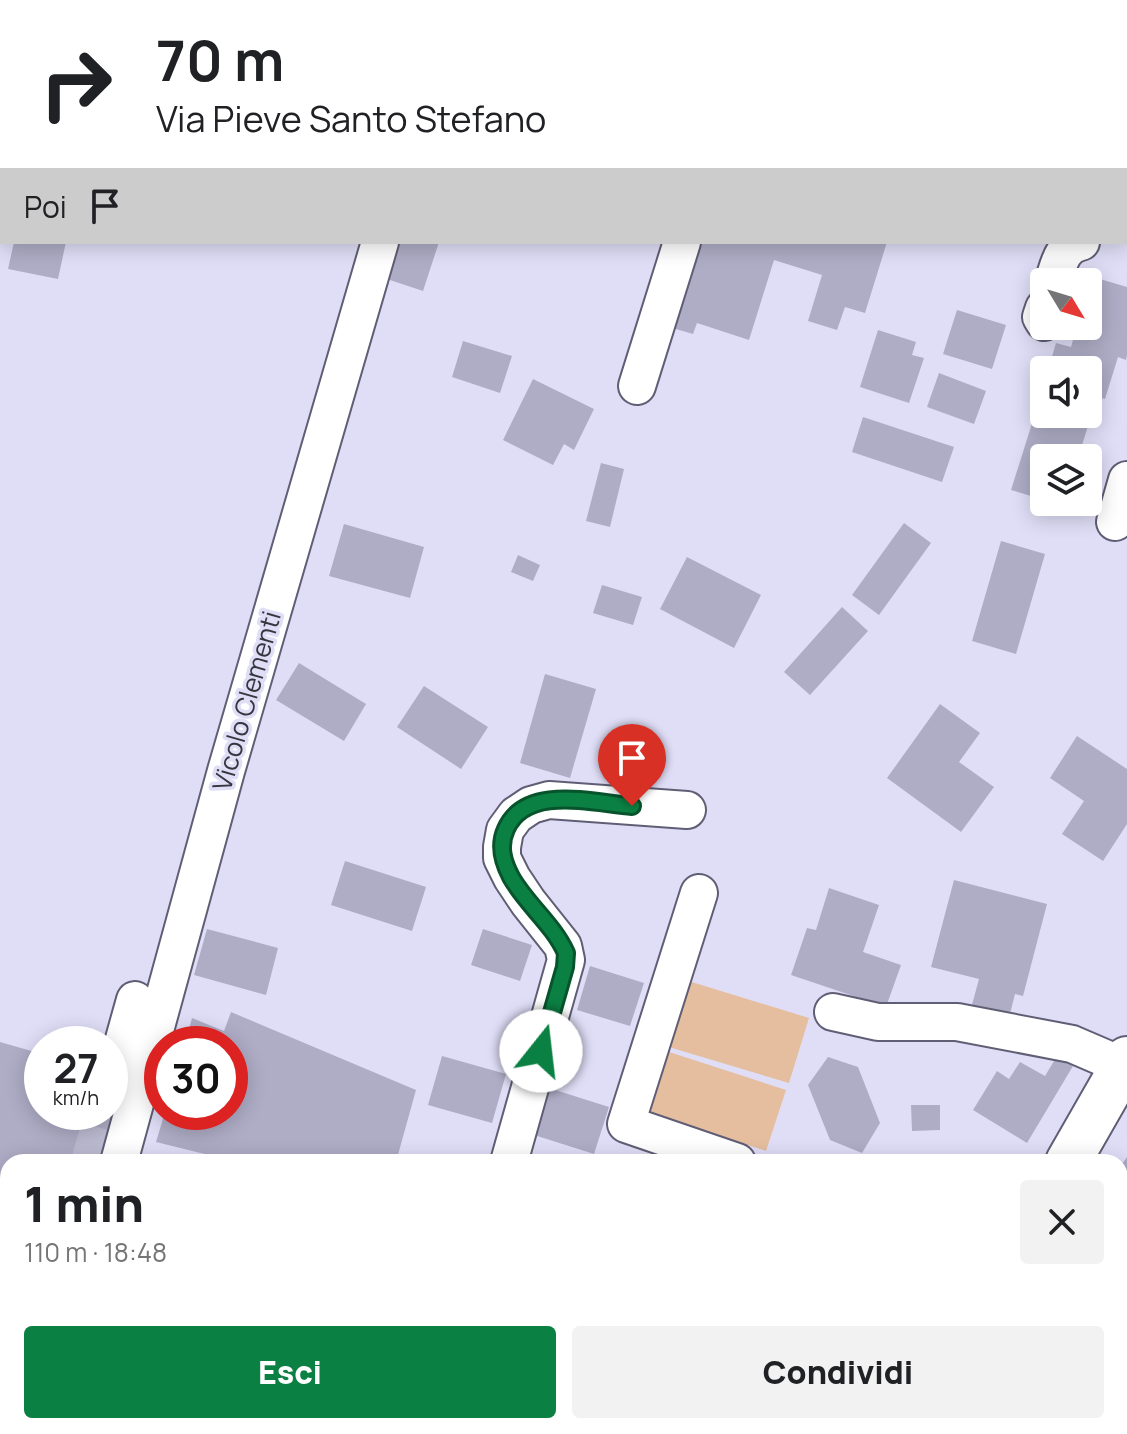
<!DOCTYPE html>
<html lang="it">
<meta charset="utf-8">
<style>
body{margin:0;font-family:Manrope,sans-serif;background:#f2f2f2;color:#202124;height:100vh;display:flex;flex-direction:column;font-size:30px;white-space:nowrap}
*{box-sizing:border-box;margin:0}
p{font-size:26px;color:#757577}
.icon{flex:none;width:44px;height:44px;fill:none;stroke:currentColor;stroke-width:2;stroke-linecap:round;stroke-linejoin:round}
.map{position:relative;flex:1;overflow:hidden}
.drawer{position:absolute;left:0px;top:1154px;width:1128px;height:280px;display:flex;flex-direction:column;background:#fff;border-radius:24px 24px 0 0;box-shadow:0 4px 20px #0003}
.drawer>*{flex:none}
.guide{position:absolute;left:0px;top:0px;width:1128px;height:244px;box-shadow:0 4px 20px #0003;background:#fff;color:#202124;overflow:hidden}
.needle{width:52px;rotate:128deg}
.tools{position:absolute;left:1030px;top:268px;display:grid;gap:16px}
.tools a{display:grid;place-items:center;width:72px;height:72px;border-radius:8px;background:#fff;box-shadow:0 4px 20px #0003;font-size:40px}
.speed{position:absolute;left:24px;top:1026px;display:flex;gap:16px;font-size:40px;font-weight:700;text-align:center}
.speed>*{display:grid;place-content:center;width:104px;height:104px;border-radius:50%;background:#fff;box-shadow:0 4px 20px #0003;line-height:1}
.speed small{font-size:20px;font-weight:400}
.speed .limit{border:12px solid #d22;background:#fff;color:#111}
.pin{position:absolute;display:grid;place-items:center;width:68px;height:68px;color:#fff;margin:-82px -34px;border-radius:50% 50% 50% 0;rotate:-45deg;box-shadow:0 0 8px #0007}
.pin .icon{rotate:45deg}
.me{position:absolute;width:88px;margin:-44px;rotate:16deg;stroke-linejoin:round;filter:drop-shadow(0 0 6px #0008)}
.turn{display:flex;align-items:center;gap:28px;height:168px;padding:0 24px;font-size:36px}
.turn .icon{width:104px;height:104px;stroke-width:2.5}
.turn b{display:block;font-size:56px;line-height:68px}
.then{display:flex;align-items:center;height:76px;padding:0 24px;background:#0003;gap:16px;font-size:30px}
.round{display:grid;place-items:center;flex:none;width:84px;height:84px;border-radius:8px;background:#f2f2f2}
.headline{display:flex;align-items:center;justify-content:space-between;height:136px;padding:0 24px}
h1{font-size:48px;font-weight:800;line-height:60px}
.button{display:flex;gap:16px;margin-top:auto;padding:16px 24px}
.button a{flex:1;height:92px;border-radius:8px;background:#0b8043;color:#fff;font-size:32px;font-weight:800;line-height:92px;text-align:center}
.button a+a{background:#f2f2f2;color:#202124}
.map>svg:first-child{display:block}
</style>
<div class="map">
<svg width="1127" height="1434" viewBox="0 0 1127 1434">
<rect width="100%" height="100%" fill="#e0def7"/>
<!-- green -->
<path fill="#e4be9f" d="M682,979l127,39 -20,65 -127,-38z
M660,1049l126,41 -20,61 -126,-41z"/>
<!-- building -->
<path fill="#afadc6" d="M14,242h52l-8,37 -50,-10z
M399,242h40l-16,49 -36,-12z
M696,242h191l-22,71 -20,-6 -8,23 -29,-9 14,-46 -48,-15 -25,80 -52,-17 -4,11 -24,-7z
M1093,277l34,10v68l-1,5 -8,-3 -13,42 -8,-2 -19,61h-34v42l-33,-10 23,-73 10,3 2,-6h42v-44h-40l8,-27 15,4 6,-21h11v-34z
M957,310l49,15 -14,44 -49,-15z
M878,330l38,12 -4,13 12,3 -15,45 -49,-16z
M463,341l49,15 -12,37 -48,-16z
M939,373l47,18 -12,33 -47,-17z
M533,379l61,30 -20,41 -10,-6 -11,21 -50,-25z
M863,417l91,30 -12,35 -90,-30z
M601,463l23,6 -14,58 -24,-6z
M904,523l27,20 -52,72 -27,-20z
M344,524l80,23 -14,51 -81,-22z
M1001,541l44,13 -29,100 -44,-13z
M518,555l22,10 -7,16 -22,-9z
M687,557l74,38 -27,53 -74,-39z
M602,585l40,12 -9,28 -40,-12z
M842,607l26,24 -58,64 -26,-23z
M299,663l67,41 -22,37 -68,-41z
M545,674l51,15 -26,89 -50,-15z
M424,686l64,41 -27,42 -64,-42z
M940,704l40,29 -21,29 35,25 -33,45 -74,-54z
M1077,736l50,33v55l-24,37 -41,-27 22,-33 -34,-23z
M345,861l81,26 -14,44 -81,-26z
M954,880l93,24 -24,92 -8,-2 -7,28 -38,-10 9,-33 -48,-12z
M829,888l50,17 -16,47 38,13 -15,42 -95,-32 16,-47 9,2z
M207,929l71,19 -12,47 -72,-20z
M483,929l49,16 -12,36 -49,-16z
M590,966l54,17 -14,43 -53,-16z
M231,1012l185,78 -20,72h-159l-81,-20 9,-30h65v-68h-45l7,-26 32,13z
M0,1042l42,12v58h68v-40l19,6 -24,84h-97v44l-8,-3z
M442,1056l64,18 -14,49 -64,-18z
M1057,1056l16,10 -46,77 -54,-33 24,-39 12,8 11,-17 25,14z
M828,1057l30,10 22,56 -18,30 -32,-13 -22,-55z
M549,1088l60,19 -15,47 -60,-19z
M911,1105h29v25l-28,1z
M1127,1157v24l-7,-5v-9z
M0,1256l8,2v28l-5,-1 -2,9z
M1120,1300l7,6 -1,72 -6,-23z
M264,1426h19l10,8h-35z
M452,1426h52l12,4 -1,4h-65z
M708,1426h58l-3,8h-58z
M965,1426h53l-5,8h-53z"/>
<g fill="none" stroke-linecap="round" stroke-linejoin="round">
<!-- minor-tunnel -->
<path stroke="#bebcd2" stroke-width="36" stroke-dasharray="36 18" stroke-linecap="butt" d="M89,1162l14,-50"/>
<!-- minor casing -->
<g stroke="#605e74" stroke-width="40">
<path id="minor" d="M1126,216h1
M1053,282c6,-17 8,-36 28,-40
M1044,308l-3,9 3,5
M637,386l45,-144
M1115,522l12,-42
M699,893l-73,231 111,38
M833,1012l45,10h79l115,22 51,22
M114,1075l21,-75
M119,1162l107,-391 154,-529
M509,1162l57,-202 -3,-14 -35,-44 -16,-24 -10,-20v-11l3,-17 11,-15 15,-10 18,-5 138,10
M1120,1217l7,4
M0,1334l8,3
M0,1362l8,4
M113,1426l12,8
M168,1426l10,8
M364,1426l8,8
M429,1434l3,-8"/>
</g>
<!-- major casing -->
<g stroke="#605e74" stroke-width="48">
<path id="major" d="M1068,1162l59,-103
M894,1434l5,-8"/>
</g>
<!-- minor -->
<use href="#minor" stroke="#fff" stroke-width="36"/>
<!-- major -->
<use href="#major" stroke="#fff" stroke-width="44"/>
</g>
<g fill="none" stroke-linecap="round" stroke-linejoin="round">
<!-- route casing -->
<g stroke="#07532c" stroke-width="20">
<path id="route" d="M541,1051l24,-84 1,-14c-13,-29 -40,-49 -55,-76 -8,-15 -13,-31 -5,-48 20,-45 87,-26 126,-23"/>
</g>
<!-- route -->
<use href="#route" stroke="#0b8043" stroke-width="14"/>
</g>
<g text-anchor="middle" stroke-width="7" stroke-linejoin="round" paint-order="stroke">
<!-- street labels -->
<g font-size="26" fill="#36363f" stroke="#e0def7">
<text transform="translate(247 701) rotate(-74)" y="9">Vicolo Clementi</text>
</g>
</g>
</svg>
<div class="tools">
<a><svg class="needle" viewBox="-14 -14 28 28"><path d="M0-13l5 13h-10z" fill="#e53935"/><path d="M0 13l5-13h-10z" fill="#757577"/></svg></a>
<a><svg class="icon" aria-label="sound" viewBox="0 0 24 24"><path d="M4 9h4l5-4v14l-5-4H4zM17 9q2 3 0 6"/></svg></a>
<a><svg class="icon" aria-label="layers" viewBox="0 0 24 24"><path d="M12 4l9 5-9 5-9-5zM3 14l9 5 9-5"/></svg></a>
</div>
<div class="speed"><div>27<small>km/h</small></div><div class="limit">30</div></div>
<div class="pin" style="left:632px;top:806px;background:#d93025"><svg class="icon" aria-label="arrive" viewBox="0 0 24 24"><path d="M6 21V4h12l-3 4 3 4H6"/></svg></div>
<svg class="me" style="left:541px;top:1051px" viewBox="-20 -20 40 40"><circle r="19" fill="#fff"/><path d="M0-13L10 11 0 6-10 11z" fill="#0b8043"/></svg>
<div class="guide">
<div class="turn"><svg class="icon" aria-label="right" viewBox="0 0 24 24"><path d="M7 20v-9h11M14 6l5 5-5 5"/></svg><div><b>70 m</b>Via Pieve Santo Stefano</div></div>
<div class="then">Poi<svg class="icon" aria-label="arrive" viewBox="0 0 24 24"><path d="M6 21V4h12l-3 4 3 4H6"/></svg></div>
</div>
<section class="drawer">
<div class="headline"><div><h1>1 min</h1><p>110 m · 18:48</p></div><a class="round"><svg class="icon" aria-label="close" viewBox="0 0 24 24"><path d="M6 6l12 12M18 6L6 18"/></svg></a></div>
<div class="button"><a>Esci</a><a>Condividi</a></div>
</section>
</div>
